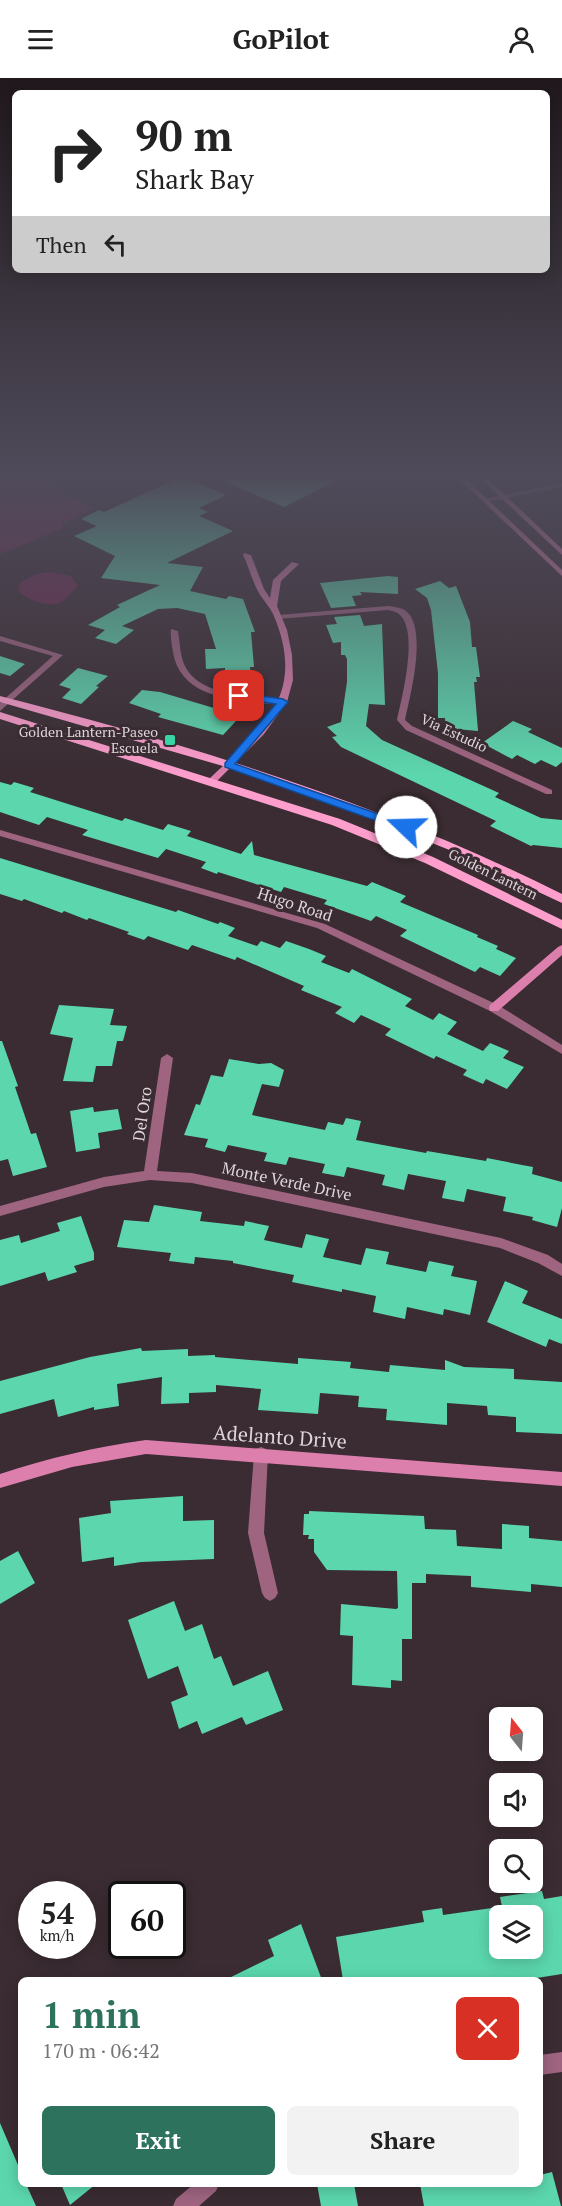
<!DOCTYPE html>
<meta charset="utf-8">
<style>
body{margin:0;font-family:"PT Serif",serif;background:#f2f2f2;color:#222;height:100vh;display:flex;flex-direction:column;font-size:22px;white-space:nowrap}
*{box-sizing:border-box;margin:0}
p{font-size:20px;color:#767676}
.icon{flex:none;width:33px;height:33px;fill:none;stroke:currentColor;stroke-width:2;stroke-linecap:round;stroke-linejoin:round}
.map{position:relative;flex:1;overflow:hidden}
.side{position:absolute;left:18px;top:1899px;width:525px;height:210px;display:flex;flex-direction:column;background:#fff;border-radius:9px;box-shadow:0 3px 15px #0003}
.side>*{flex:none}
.guide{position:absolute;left:12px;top:12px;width:538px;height:183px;border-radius:9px;box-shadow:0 3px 15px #0003;background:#fff;color:#222;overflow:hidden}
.needle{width:39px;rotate:343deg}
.fabs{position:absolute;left:489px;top:1629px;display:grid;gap:12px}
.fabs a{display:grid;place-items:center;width:54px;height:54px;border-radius:9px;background:#fff;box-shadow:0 3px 15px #0003;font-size:30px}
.speed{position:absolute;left:18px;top:1803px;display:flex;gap:12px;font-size:30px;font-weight:700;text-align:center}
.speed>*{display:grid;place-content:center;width:78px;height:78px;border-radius:50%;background:#fff;box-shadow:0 3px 15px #0003;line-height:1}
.speed small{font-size:15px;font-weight:400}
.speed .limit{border:3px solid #111;border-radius:9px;background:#fff;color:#111}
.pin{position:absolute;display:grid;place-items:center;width:51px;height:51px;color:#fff;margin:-26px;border-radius:12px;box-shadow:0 3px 9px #0006}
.me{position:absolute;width:66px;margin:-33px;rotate:291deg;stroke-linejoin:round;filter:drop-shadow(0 0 4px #0008)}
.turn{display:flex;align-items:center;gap:21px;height:126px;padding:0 24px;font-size:27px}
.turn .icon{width:78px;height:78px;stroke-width:2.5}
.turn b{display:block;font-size:42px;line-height:51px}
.then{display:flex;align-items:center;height:57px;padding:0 24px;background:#0003;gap:12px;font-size:22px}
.round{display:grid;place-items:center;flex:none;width:63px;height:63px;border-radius:9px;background:#f2f2f2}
.headline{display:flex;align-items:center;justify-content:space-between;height:102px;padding:0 24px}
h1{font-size:36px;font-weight:800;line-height:45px;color:#2c725d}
.button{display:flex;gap:12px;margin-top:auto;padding:12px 24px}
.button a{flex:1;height:69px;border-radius:9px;background:#2c725d;color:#fff;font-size:24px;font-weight:800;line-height:69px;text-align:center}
.button a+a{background:#f2f2f2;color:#222}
header{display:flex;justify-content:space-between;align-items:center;height:78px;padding:0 24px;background:#fff;font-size:27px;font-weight:800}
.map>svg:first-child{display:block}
</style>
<header><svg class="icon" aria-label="menu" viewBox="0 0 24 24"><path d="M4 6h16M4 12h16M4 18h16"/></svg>GoPilot<svg class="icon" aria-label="person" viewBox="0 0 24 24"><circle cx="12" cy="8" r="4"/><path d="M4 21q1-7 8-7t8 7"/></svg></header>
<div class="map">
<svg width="562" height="2128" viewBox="0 0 562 2128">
<rect width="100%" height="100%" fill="#3a2c32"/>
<!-- green -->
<path fill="#6e2a4e" d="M0,400h38l26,10 -5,3 36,17 -34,17 3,3 -64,26z
M48,494l23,4 7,10c-5,5 -12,14 -19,17 -10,4 -35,-3 -41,-13l3,-8 15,-8z"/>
<!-- building -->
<path fill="#5cd7ad" d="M179,400h7l40,17 -27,13 9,4 -9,4 34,15 -66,32 36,4 -13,24 36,8 3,-3 14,3 12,33h-4l3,35h-4l1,10 -26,1v-10l-19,1 -1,-20h11l-11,-35 -28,-6 -19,1 -36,17 12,4 -18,14 -21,-6 10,-8 -17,-5 32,-18 -3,-2 43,-20 -59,-7 14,-22 -41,-20 23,-10 -16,-7 18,-9 5,2z
M216,400h44l7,3 6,-3h69l-58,29z
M388,498l10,1v17l-38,-2 2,3 -10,1 4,10 -25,2 -11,-25z
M440,503l9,7 7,-2 14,36 2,25h4l4,30h-4l1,5h-3l4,49 -32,-3 -1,-10h-7v-45l-7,-63 -4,-12 -12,-9z
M360,537l4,11 18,-2 3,81 -16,-1 -3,22 16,14 117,53 -4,4 46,21 21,2v28l-29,-3 -2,1 -41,-20 6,-5 -155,-74 -9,-10 5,-1 -10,-9 14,-5 6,-40v-23l-2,-4h-4v-13l-8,1 -7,-18 11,-1 -3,-7z
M0,578l25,8 -15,12 -10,-3z
M78,590l30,8 -12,10 3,1 -18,17 -19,-6 9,-9 -12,-4z
M142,612l18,2 64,19 -4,5 16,5 -13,14 -65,-18 3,-3 -32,-11z
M513,643l19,8 -4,3 34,16v14l-6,5 -15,-7 -6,4 -18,-9 -5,4 -30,-16z
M0,704l11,3 3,-3 20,6 -4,4 92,29 3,-3 38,12 5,-6 23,7 -4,5 54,18 11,-13 2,14 113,31 5,-4 34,14 -6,6 78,33 -1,2 21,9 -2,3 20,9 -16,18 -20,-9 -5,5 -75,-36 7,-6 -31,-14 -5,5 -47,-17 3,-4 -43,-13 -3,5 -63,-20 -1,2 -16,-6 5,-6 -40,-13 -8,9 -76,-23 6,-5 -41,-13 -8,8 -39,-13z
M0,780l176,54 2,-2 40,14 2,-2 15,6 -7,8 29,10 4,-5 19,7 6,-7 23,8 17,7 -5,6 28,11 3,-4 60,30 -7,7 28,14 6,-7 18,9 -10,12 36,17 7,-8 19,8 -6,7 21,9 -17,22 -21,-10 -3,5 -20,-9 4,-5 -31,-14 -2,3 -49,-24 6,-6 -30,-14 -7,8 -19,-10 7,-6 -41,-17 3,-4 -67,-29 -2,3 -43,-15 -4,5 -40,-14 -4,4 -17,-6 2,-2 -40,-14 -2,2 -23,-9 -2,2 -38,-14 -2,2 -22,-7z
M59,927l55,4 -4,16 17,1 -4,15h-6l-5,25h-16l-3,16 -30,-1 10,-43 -23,-4z
M0,963h2l16,45 -3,1 16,47 5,-1 11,34 -34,9 -5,-17 -8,2z
M229,981l30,5 12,-1 13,7 -5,17 -17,-3 -10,31 73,15 3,-8 15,3 3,-7 15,3 -5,19 70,13 1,-2 59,10 1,-3 35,7 11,2 -1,7 30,8v26l-5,19 -25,-7 1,-3 -30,-6 3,-14 -39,-8 -3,13 -22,-4 4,-17 -38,-7 -4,16 -22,-5 3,-10 -38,-8 -3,10 -22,-4 3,-9 -36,-7 -3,8 -22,-4 3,-8 -39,-8 -3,7 -20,-5 3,-8 -24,-4 12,-31 4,1 11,-30 12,2z
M93,1029l1,5 24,-3 4,20 -24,4 2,15 -24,4 -6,-41z
M154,1127l48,7 -2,9 44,5 1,-5 24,5 -5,14 38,8 4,-14 23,5 -6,18 38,8 5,-17 23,4 -3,12 40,8 3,-11 25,5 -3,10 26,5 -7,34 -26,-6 -1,6 -36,-8 -2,12 -32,-7 3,-16 -34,-7v3l-50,-10 2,-7 -61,-12v-2l-38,-4 -1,7 -25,-3 2,-8 -54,-6 7,-27 25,2z
M81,1138l13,37v7l-20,6 3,6 -29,9 -3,-9 -45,14v-46l19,-5 2,8 39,-12 -3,-8z
M505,1203l23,10 -6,12 40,16v25l-13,-5 -3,8 -59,-25z
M141,1270l1,3 46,-2v7l27,-1v2l83,7v-6l53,4 -1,6 39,4 1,-7 55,5v-10l19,7 50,2v10l48,3v52l-46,-2v-15l-28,-2 -1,-9 -40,-3v22l-61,-5 1,-11 -29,-2 1,-11 -39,-3 -2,21 -60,-4 3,-21 -45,-4v7l-27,1v10l-28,1 1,-27 -45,7 2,22 -25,4v-3l-36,10 -4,-18 -54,15v-33l90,-24z
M183,1418v25l31,-1v39l-73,3 -27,4v-9l-32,5 -3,-44 32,-5 -1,-12z
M309,1433l115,5 1,13 31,1 1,16 45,3v-25l27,2v12l33,3v46l-31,-3v8l-60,-5v-11l-45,-2v9h-14v56h-10v42l-11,-1v8l-39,-3 1,-49 -13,-1 1,-31 55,5 2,-1 -1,-37 -70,-1 -13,-18v-13h-6l1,-4h-6l1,-21h5z
M18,1473l17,32 -35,21v-43z
M174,1523l11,30 17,-7 12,35 7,-3 12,30 35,-15 15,39 -37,15 -4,-8 -40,17 -5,-13 -18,8 -8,-27 17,-7 -10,-29 -30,13 -20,-59z
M542,1813l2,8 18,-3v78l-38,6h-181l-7,-43 88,-15 -2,-11 20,-3 1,7 49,-7 8,40h32v-32h-28l-4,-19z
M301,1846l21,56h-97l49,-24 -6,-16z
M0,2045l21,49v12h5l10,22h-36z
M552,2094l9,34h-137l-4,-22h120v-9z
M61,2106h35l-26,21z
M317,2106h37l4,22h-37z"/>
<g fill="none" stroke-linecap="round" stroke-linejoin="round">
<!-- street -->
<path fill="#9e6480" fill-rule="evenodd" d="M562,405v4l-77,15 -4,-2z
M388,528c6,1 13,1 18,5 22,18 4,85 -1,109l7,6 140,64v4h-6l-140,-64 -9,-10c5,-23 21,-85 4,-104 -3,-4 -8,-5 -13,-6l-110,9 -4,-2 4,-2z
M171,551l7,2c2,12 2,27 8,37 16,29 68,28 97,31l4,3 -4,3c-39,-4 -102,-3 -110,-53 -1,-7 -3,-16 -2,-23z
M0,558l63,19 -63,56v-8l53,-47 -53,-15z
M0,752l325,94 173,81 64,40v9l-72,-43 -173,-83 -317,-92z
M167,976l6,4 -16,113 35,2 309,65 47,17 14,9v12l-24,-13 -38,-15 -308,-65 -42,-3 -46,7 -104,29v-10l104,-29 40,-6 17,-113z
M261,1369l5,2 2,5 -4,79 14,60 -3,5 -5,3 -5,-3 -3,-5 -14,-60 6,-79 2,-5z
M562,1974v20l-22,3v-20z
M194,2106h25l-3,7 -17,15h-26l3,-7z"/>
<!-- secondary -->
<path fill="#dc7fad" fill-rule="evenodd" d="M458,400h7l97,92v6z
M480,400h7l75,71v6z
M244,475l7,2 13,34 6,9 3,-18 19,-18 7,2 -18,17 -4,25 10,24 5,25 1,25 -6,22 -23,32 -49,49h-6v-4c53,-50 98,-83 65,-163 -4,-9 -10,-15 -15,-23 -7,-12 -10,-26 -16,-38z
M562,867v10l-64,56h-8l-1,-3 1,-3 68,-58z
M146,1362l416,32v14l-416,-32 -74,13 -72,21v-14c48,-16 96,-27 146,-34z"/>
<!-- primary -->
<path fill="#fe9ecd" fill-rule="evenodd" d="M0,618c193,49 384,109 562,198v9l-115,-54 -115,-46 -109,-37 -223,-64z
M0,634l340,107 93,38 129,63v9l-137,-66 -93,-38 -332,-106z"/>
</g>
<!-- sky -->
<linearGradient id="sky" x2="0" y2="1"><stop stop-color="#20181c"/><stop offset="0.57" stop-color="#4f4b5a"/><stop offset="1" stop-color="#4f4b5a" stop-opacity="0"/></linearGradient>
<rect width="562" height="698" fill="url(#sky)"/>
<!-- route -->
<path fill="#1a73e8" stroke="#114b97" stroke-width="1.5" d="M239,615l44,6 5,3 -53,62 175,61v5h-8l-177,-63v-4l51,-59 -41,-6 -1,-2z"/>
<!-- markers -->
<rect fill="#38d4a6" stroke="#3a2c32" stroke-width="2" x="164" y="656" width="12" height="12" rx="3"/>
<g text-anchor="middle" stroke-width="6" stroke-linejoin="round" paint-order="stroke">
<!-- far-poi labels -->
<g font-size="14" fill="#dfd6da" stroke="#3a2c32" text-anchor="end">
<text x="158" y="659">Golden Lantern-Paseo<tspan x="158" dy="16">Escuela</tspan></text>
</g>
<!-- far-street labels -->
<g font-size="14" fill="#dfd6da" stroke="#3a2c32">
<text transform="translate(454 655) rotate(25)" y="5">Via Estudio</text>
<text transform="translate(493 796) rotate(26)" y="5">Golden Lantern</text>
</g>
<!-- street labels -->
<g font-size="16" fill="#dfd6da" stroke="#3a2c32">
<text transform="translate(295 826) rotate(18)" y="6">Hugo Road</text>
<text transform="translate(142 1036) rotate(-82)" y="6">Del Oro</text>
<text transform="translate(287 1103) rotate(12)" y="6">Monte Verde Drive</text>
</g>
<!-- near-street labels -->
<g font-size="20" fill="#dfd6da" stroke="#3a2c32">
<text transform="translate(280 1359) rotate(4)" y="7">Adelanto Drive</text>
</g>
</g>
</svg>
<div class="fabs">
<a><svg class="needle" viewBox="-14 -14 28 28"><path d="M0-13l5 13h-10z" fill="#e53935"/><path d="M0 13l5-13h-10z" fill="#767676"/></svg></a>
<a><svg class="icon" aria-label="sound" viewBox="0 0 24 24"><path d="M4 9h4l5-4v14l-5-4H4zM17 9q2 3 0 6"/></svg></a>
<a><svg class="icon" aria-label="search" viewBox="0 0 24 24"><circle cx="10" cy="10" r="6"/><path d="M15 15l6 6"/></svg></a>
<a><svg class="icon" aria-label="layers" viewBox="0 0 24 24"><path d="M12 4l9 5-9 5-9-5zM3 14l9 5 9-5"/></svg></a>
</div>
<div class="speed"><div>54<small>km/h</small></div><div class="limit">60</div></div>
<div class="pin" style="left:239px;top:618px;background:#d93025"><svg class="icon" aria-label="arrive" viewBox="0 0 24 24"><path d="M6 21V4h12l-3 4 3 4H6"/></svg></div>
<svg class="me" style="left:406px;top:749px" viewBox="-20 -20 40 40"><circle r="19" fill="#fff"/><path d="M0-13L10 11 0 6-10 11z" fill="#1a73e8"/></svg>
<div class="guide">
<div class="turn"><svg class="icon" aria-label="right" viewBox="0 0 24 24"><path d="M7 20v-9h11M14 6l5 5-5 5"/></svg><div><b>90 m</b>Shark Bay</div></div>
<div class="then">Then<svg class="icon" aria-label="left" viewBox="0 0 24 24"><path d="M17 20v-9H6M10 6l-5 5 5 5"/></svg></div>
</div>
<section class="side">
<div class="headline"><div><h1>1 min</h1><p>170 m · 06:42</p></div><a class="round" style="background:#d93025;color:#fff"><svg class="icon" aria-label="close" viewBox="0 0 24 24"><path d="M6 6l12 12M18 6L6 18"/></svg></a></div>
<div class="button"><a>Exit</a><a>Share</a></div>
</section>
</div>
